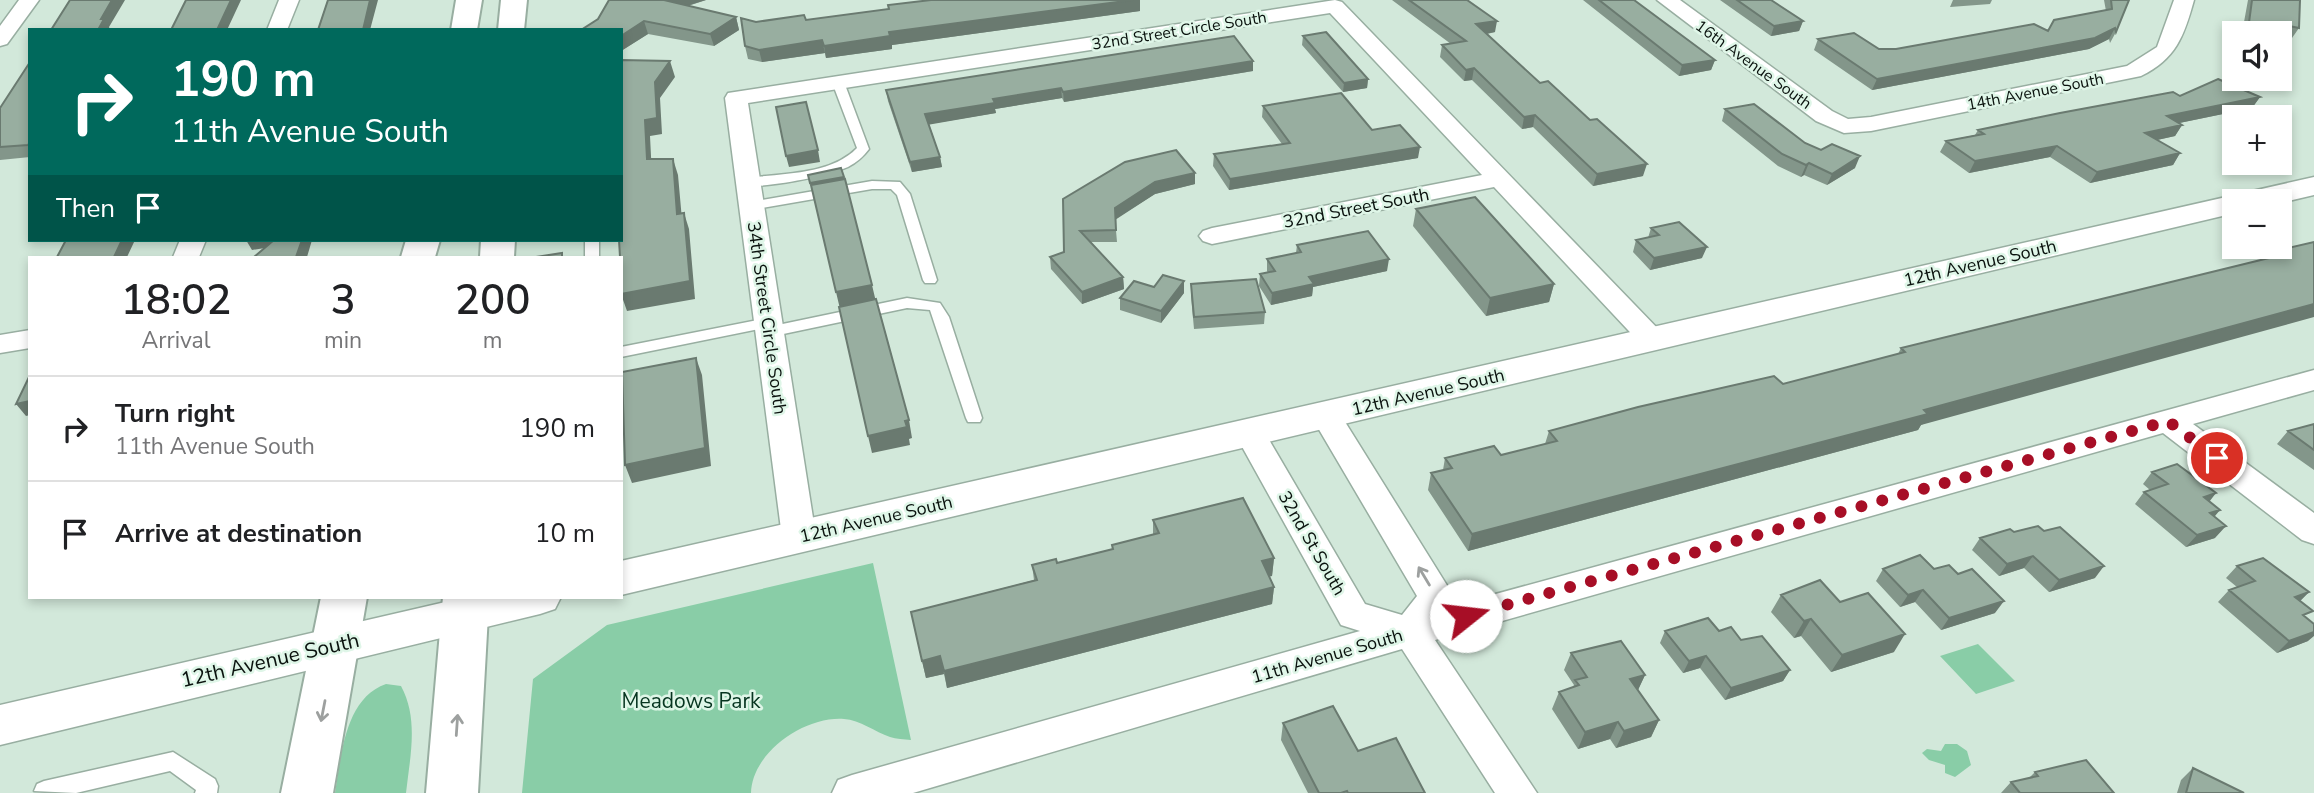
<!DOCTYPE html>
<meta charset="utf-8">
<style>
body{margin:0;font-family:"Nunito Sans",sans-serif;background:#f2f2f2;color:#202124;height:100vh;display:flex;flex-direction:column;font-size:26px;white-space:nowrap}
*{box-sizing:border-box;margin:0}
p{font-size:23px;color:#757577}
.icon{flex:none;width:38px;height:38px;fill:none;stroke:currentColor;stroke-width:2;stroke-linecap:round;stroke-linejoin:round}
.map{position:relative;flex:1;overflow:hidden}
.side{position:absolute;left:28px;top:256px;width:595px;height:343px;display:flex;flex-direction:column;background:#fff;border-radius:0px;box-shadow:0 4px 10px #0003}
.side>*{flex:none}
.guide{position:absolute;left:28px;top:28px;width:595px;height:214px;border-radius:0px;box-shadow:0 4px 10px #0003;background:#00695c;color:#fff;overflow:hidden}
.fabs{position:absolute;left:2222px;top:21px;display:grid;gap:14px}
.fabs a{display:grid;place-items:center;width:70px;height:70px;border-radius:0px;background:#fff;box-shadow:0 4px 10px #0003;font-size:35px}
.pin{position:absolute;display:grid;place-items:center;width:60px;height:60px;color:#fff;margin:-30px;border:4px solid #fff;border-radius:50%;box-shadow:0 2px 7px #0007}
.me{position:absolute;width:77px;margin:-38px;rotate:74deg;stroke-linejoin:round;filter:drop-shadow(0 0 5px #0008)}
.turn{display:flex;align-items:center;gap:24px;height:147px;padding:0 28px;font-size:32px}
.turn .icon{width:91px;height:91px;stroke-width:2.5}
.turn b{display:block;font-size:49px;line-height:60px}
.then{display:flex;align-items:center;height:66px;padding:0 28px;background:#0003;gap:14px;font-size:26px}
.eta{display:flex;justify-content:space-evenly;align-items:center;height:119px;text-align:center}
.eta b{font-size:42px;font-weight:600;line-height:49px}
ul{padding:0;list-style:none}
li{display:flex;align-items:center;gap:21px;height:105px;padding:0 28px;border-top:2px solid #e0e0e0}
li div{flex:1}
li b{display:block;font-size:26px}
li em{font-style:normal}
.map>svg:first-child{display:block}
</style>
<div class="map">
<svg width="2314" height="793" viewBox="0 0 2314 793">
<rect width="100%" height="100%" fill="#d2e8da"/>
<!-- green -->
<path fill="#89cda7" d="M873,563l38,177c-7,-1 -15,-1 -21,-3 -15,-5 -30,-17 -46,-18 -39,-3 -92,33 -93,74h-229l11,-114 74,-54z
M1978,644l37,37 -39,13 -36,-38z
M386,684l15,2c18,33 9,71 5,107h-71c6,-37 10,-95 51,-109z
M1945,744h12l10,7 4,14 -16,12 -10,-4v-8l-16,-5 -7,-7 5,-4 14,2z"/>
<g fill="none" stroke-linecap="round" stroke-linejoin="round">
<!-- service casing -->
<g stroke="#98aea1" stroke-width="3">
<path id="service" d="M838,79l6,3 25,67c-6,8 -12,13 -21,18 -20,9 -84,22 -105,18v-6l5,-1c35,-5 83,-3 109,-30l-25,-66z
M872,181l28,1 10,12 27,86 -2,3h-10l-2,-3 -26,-85 -6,-6h-19l-121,21 -7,-4 7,-4z
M585,240h14v17h-14z
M907,298l33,5 9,14 33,101 -2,4h-12l-2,-4 -36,-108 -23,-2 -138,29 -7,-5 2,-4 -143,29v-10l147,-29 5,2 2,3 -2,3z
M173,752l42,27 3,7 -1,7h-22l1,-3 -26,-19 -94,22 -42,-2 3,-7 7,-3z"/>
</g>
<!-- minor casing -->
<g stroke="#98aea1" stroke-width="3">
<path id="minor" d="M19,0h20l-32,44 -7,2v-20z
M279,0h20l-12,30h-20z
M1335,0l7,2 320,331 4,6 -4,6 -10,3 -10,-3 -148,-158 -282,57 -9,-3 -4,-5 4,-5 9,-3 270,-53 -152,-162 -582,90 68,434 -5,9 -12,4 -12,-4 -5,-9 -57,-439 3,-5z
M1657,0h23l152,111 16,8 23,-2 256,-51 30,-19 17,-47h20c-10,36 -18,59 -53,76l-270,55 -27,2 -28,-12z
M180,240h26l-7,17h-26z
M30,330v18l-30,5v-18z
M2314,370v20l-121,34 121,89v31l-12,-4 -139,-107 -728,207 102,153h-42l-93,-144 -489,144h-81l6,-13 14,-5 508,-144 -19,-6 -106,-191 4,-8 11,-3 11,3 104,178 37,11 15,-19 -106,-180 4,-7 11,-3 11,3 111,178 5,10 -5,10z"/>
</g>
<!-- tertiary casing -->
<g stroke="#98aea1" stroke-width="3">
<path id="tertiary" d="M2314,177v18l-34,8 -45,-2v12l-1614,382v-34z
M467,597h94l-6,12 -15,5 -540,131v-40z"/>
</g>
<!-- secondary casing -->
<g stroke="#98aea1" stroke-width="4">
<path id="secondary" d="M456,0h26l-5,30h-26z
M501,0h26l-3,30h-26z
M406,240h34l-5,17h-34z
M481,240h34l-1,17h-34z
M321,597h46l-34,196h-52z
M443,597h46l-11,196h-52z"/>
</g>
<!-- service -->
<use href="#service" fill="#fff" fill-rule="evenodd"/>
<!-- minor -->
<use href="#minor" fill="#fff" fill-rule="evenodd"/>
<!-- tertiary -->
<use href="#tertiary" fill="#fff" fill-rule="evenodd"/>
<!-- secondary -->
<use href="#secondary" fill="#fff" fill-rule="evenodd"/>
</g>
<!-- wall -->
<path fill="#83968a" d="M609,0h97l-18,6 48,11 3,13 -25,16 -66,-12 -27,17v-21z
M931,0h209v11l-248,34v4l-66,9 -1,-5 -63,9 -14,-3 -3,-13 11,-24 50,-2 82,-11v-4z
M1392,0h75l28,32 -8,2 156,142 -50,10 -60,-59 -11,2 -50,-49 -8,1 -24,-24 2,-12 9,-1z
M1583,0h51l81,60 -4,10 -32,6z
M1720,0h51l32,21 -4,10 -28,5z
M1953,0h39l-2,4 -40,3z
M2104,0h25l-13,32 -6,11 -1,-4 -20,10 -217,41 -58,-40 4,-11 61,10h17l152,-18 58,-20z
M2248,0h52l-1,28 -7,10h-4l-1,11 -7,10v-26h-38z
M1303,36l65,43 -1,9 -24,4 -41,-47z
M30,62v95l-30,3v-52z
M1253,71l-189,31 -2,-4 -67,11 1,4 -67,11 11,33 2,10 -30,5 -24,-71 -2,-11z
M2180,96l80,1 -8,11 -73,15 3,2 -7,11 -18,4 23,13 -7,12 -83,18 -40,-26 -81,16 -29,-21 6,-11 29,-6 3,-5z
M1263,106l109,24 46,28 -189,32 -16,-24 1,-12 68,-10 -20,-27z
M1725,109l80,34 50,25 -28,17 -23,-10 -3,2 -23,-11 -56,-45z
M1195,173v11l-40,10 -40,25 2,23h-26l32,35 1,12 -42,15 -31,-35 -1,-12 14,-5 -1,-53z
M1416,209l138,75 -5,18 -63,14 -73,-90z
M1651,228l51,30 -52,12 -17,-18 3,-12 12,-2z
M2314,242l-393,183 -3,5 -450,121 -40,-61 3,-17 12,-3 2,-12 56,-3 44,-11 4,-13 234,-47 115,-30 3,-6 365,-89 5,-7z
M1297,245l90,26 -74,16 -1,9 -41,9 -12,-19 1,-12 8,-1 -1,-2v-12l29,-6z
M1191,284l74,28 -1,12 -70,5 -3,-33z
M1154,287l30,6 -23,30 -41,-13v-12z
M2314,424v46l-37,-26 11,-13z
M2152,472l57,30 6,15v21l-29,9 -51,-43 9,-12 6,-2 -7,-6z
M1153,520l121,38 -2,18h-3l5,11 -2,17 -325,84 -3,-14 -18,4 -15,-66 123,-32 -2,-15 25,-2 55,-14v-4l41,-10z
M2014,532l81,46 -46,14 -25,-24 -25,8 -27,-26 8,-12z
M2237,566l72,26 -9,9 6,17 2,23 -31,12 -59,-51 11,-12 8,-3 -11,-9z
M1883,569h51l61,44 -54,17 -26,-28 -15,5 -24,-26z
M1781,595l59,7 54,50 -63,20 -30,-36 -7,2 -23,-26z
M1665,631l76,9 49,30 -7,11 -58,19 -25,-32 -17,5 -23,-30z
M1571,653l74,22 -7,15 21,30 -8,17 -35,11 -6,-9 -32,10 -26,-40 7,-17 14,-5 1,-2 -10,-15z
M1283,723l75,28 67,42h-117l-27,-53z
M2193,768l51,25h-67l4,-13z
M2035,772l79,21h-113l10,-11 18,-4z"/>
<!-- shaded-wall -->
<path fill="#6a7a70" d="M112,0h13l-16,27 1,3h-12l3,-11z
M231,0h10l-14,30h-10z
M370,0h8l-8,30h-7z
M663,0h43l-39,12z
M1133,0h7v11l-248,34v4l-66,9 -2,-12 65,-14z
M736,17l3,13 -25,16 -4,-12z
M644,21l4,13 -27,17v-15z
M1497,21l-2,11 -21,4 2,-12z
M1803,21l-4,10 -28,5 3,-10z
M2115,28l-6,11 -20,10 -217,41 5,-11z
M822,40l3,13 -63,9 -3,-12z
M1715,60l-4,10 -32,6 3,-11z
M670,61l5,16 -15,21 2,36 -12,2 2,40 -5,-17 -2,-39 10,-38z
M1253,61v10l-189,31 -1,-10z
M1474,68l-2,12 -8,1 2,-11z
M1368,79l-1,9 -24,4 1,-9z
M1061,88l1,10 -67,11 1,4 -69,12 -2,-11 68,-15z
M2260,97l-8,11 -92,19 7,-11z
M1535,115l-2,12 -11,2 2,-12z
M2182,125l-7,11 -36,8 6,-11z
M2057,146l-7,11 -81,16 6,-12z
M1420,147l-2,11 -189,32 1,-11z
M818,150l2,12 -31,5 -3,-11z
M2180,153l-7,12 -83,18 7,-11z
M1860,156l-5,12 -28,17 5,-11z
M940,157l2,10 -30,5 -2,-10z
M673,159l5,16 5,56 -6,-17z
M1809,163l-5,12 -3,2 5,-12z
M1647,164l-4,12 -50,10 4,-12z
M1195,173v11l-40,10 -40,26v-12l40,-26z
M844,177l1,6 -33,6 -2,-6z
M684,213l5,16 6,70 -68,12 -6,-17z
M122,240h13l-8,17h-13z
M246,240h41l3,4 -38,6z
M302,240h10l-5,17h-11z
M1707,247l-5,11 -52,12 4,-12z
M1389,259l-2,12 -74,16 -1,9 -41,9 1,-12 37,-16z
M1123,277l1,12 -42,15v-12z
M1184,281v12l-23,30v-12z
M1554,284l-5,18 -63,14 4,-18z
M872,285l4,17 -36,7 -4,-17z
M2314,304v13l-393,108 -3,5 -450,121 4,-17z
M696,358l6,17 9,91 -79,17 -7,-18z
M30,401v14l-4,1 -10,-12z
M909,420l3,18 -3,1 1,6 -38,8 -4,-17z
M2216,493l-10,13 -2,-9z
M2220,510l-10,12v-9z
M2226,526l-11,12 -29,9 11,-12z
M2033,556l-9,12 -25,8 8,-12z
M1274,558l-2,18 -12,3 2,-18z
M2104,566l-9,12 -46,14 10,-12z
M1274,587l-2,17 -325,84 -3,-17z
M1923,590l-8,12 -15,5 8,-12z
M2309,592l-12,12 -2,-7z
M2004,601l-9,12 -54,17 8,-12z
M1811,619l-10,17 -7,2 10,-17z
M2314,632v4l-6,5 -31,12 12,-12z
M1905,634l-11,18 -63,20 11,-17z
M940,656l4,18 -18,4 -4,-17z
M1706,656l-6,12 -17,5 6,-12z
M1790,670l-7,11 -58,19 6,-12z
M1645,675l-8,17 -7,-13z
M1659,720l-8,17 -35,11 8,-17z
M1618,722l-8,17 -32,10 7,-17z"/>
<!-- building -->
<path fill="#98aea0" stroke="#6a7a70" stroke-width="2" d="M70,0h42l-11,19h3l-6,11h-47z
M186,0h45l-14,30h-46z
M328,0h42l-7,30h-45z
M609,0h55l72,17 -26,17 -66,-13 -23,15v-6h-40l17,-11z
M931,0h202l-244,32 1,4 -66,10 -2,-6 -63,10 -14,-4 -4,-28 15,4 48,-7 2,5 83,-11 -1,-4z
M1409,0h58l30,21 -21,3 64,59 8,-2 42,39 7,-1 50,45 -50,10 -62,-59 -11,2 -50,-49 -8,2 -24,-25 24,-4z
M1599,0h35l81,60 -33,5z
M1737,0h34l32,21 -29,5z
M2111,0h18l-13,32 -1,-4 -20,10 -218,41 -59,-40 36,-6 25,16h17l138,-25 14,7 6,-11 58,-11z
M2252,0h48l-1,28 -10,-2 -2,23 -5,-1 -2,6v-21h-29v-2l-3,-1z
M1326,32l42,47 -24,4 -41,-47z
M1234,36l19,25 -190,31 -2,-4 -68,11 2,4 -70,11 15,43 -30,5 -24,-72z
M621,60l49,1 -15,21 2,36 -12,2 2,39h26l4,55 7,-1 6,68 -69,13v-37h-1l-1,-17h2z
M30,62v80l-2,3 -28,2v-39z
M2218,79l42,18 -93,19 15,9 -37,8 35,20 -83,19 -40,-26 -82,15 -29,-20 38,-7 -6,-4 82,-17 113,-21 7,4z
M1341,93l31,37 28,-5 20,22 -190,32 -16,-25 76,-11 -27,-37z
M806,102l12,48 -32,6 -10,-49z
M1754,104l51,39 16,7 11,-6 28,12 -28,18 -23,-11 -3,2 -24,-11 -57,-45z
M1176,150l19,23 -40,9 -40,26 1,22 -36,1 43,46 -41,15 -32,-35 14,-5 -1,-53 62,-37z
M841,168l3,9 -34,6 -2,-8z
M845,179l27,106 -36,7 -25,-107z
M1475,197l79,87 -64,14 -74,-89z
M1679,222l28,25 -53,11 -18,-18 23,-5 -8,-7z
M1368,231l21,28 -80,18 5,7 -42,9 -12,-19 15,-3 -8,-12 34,-7 -4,-7z
M66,240h56l-8,17h-57z
M274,240h28l-6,17h-42z
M2314,242v62l-390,106 4,4 -456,120 -41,-61 21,-5 -7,-10 49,-12 7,9 56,-14 -8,-10 89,-24 136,-31 9,8 122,-32 -4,-4 376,-92 -6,-4z
M562,253v4h-26z
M1163,275l21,6 -23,30 -41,-13 14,-17 20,6z
M1256,279l9,33 -71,5 -3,-33z
M876,299l33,121 -4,1 2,6 -39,9 -29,-129z
M696,358l9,90 -80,17 -3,-93z
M30,375v26l-14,3z
M2314,424v26l-26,-19z
M2177,464l39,29 -12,4 16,13 -10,3 16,13 -29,9 -53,-43 24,-8 -16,-12z
M1243,498l31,60 -12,3 12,26 -330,84 -4,-15 -18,5 -11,-49 126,-32 -5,-15 24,-6 1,4 56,-14 -1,-4 47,-12 -6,-13z
M2038,526l6,5 16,-4 44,39 -45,14 -26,-24 -26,8 -27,-26 30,-9 4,3z
M1920,555l14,14 15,-4 9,9 14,-5 32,32 -55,17 -26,-28 -15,5 -25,-26z
M2263,558l46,34 -14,5 18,14 -10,4 11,9v8l-25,9 -60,-51 26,-9 -18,-15z
M1820,580l20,22 28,-9 37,41 -63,21 -31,-36 -7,2 -23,-26z
M1708,618l11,13 12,-4 10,13 21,-4 28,34 -59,18 -25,-32 -17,5 -24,-30z
M1621,641l24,34 -15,4 29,41 -35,11 -6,-9 -33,10 -26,-40 20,-7 -4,-5 12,-3 -16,-24z
M1333,706l25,45 38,-13 29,55h-77l-1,-2 -6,2h-22l-36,-70z
M2086,760l28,33h-94l-9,-11 27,-6 -3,-4z
M2193,768l51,25h-58z"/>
<!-- one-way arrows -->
<defs><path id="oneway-shaft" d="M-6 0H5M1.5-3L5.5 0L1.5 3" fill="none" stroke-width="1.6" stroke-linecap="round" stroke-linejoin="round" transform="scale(1.75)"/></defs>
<g stroke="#9da09f">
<use href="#oneway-shaft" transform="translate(1424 576) rotate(-121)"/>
<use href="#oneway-shaft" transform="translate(323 711) rotate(101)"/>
<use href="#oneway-shaft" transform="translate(457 725) rotate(-86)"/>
</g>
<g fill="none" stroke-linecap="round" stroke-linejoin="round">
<!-- route -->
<path stroke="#a70e26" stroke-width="12" stroke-dasharray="0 21.6" d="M1466,616l702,-195 49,37"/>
</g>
<g text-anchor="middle" stroke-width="5" stroke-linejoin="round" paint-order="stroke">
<!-- far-street labels -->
<g font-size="16" fill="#0a120e" stroke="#dff6e8">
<text transform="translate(1179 30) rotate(-9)" y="6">32nd Street Circle South</text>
<text transform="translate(1754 64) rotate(36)" y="6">16th Avenue South</text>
<text transform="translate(2035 91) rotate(-11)" y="6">14th Avenue South</text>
</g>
<!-- street labels -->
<g font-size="18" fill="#0a120e" stroke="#dff6e8">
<text transform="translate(1356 208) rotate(-11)" y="6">32nd Street South</text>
<text transform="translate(1980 263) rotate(-13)" y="6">12th Avenue South</text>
<text transform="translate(767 318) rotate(82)" y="6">34th Street Circle South</text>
<text transform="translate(1428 392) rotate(-13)" y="6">12th Avenue South</text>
<text transform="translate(876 519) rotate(-13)" y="6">12th Avenue South</text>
<text transform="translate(1312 543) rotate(60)" y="6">32nd St South</text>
<text transform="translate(1327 656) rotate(-16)" y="6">11th Avenue South</text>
</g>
<!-- near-street labels -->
<g font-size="21" fill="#0a120e" stroke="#dff6e8">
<text transform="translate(270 660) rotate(-13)" y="7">12th Avenue South</text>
</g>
<!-- near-park labels -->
<g font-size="21" fill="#063520" stroke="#dff6e8">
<text x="691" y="708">Meadows Park</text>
</g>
</g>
</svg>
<div class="fabs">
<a><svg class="icon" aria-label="sound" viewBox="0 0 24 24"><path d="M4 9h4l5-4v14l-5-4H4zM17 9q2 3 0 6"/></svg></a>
<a>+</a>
<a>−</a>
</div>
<div class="pin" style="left:2217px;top:458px;background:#d93025"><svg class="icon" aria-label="arrive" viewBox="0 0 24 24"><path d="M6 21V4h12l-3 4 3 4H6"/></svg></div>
<svg class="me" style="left:1466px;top:616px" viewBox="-20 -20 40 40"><circle r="19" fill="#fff"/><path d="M0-13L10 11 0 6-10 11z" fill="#a70e26"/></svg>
<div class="guide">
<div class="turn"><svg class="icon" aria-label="right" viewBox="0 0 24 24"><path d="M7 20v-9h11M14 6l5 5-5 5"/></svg><div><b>190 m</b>11th Avenue South</div></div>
<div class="then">Then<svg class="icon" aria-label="arrive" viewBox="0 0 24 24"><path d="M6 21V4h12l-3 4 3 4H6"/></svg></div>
</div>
<section class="side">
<div class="eta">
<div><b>18:02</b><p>Arrival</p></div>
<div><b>3</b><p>min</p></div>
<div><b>200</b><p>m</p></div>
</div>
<ul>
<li><svg class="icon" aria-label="right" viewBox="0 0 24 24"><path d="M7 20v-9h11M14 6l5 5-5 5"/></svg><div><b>Turn right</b><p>11th Avenue South</p></div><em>190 m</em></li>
<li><svg class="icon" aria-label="arrive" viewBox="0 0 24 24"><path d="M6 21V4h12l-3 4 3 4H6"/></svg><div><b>Arrive at destination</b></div><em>10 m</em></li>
</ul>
</section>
</div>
